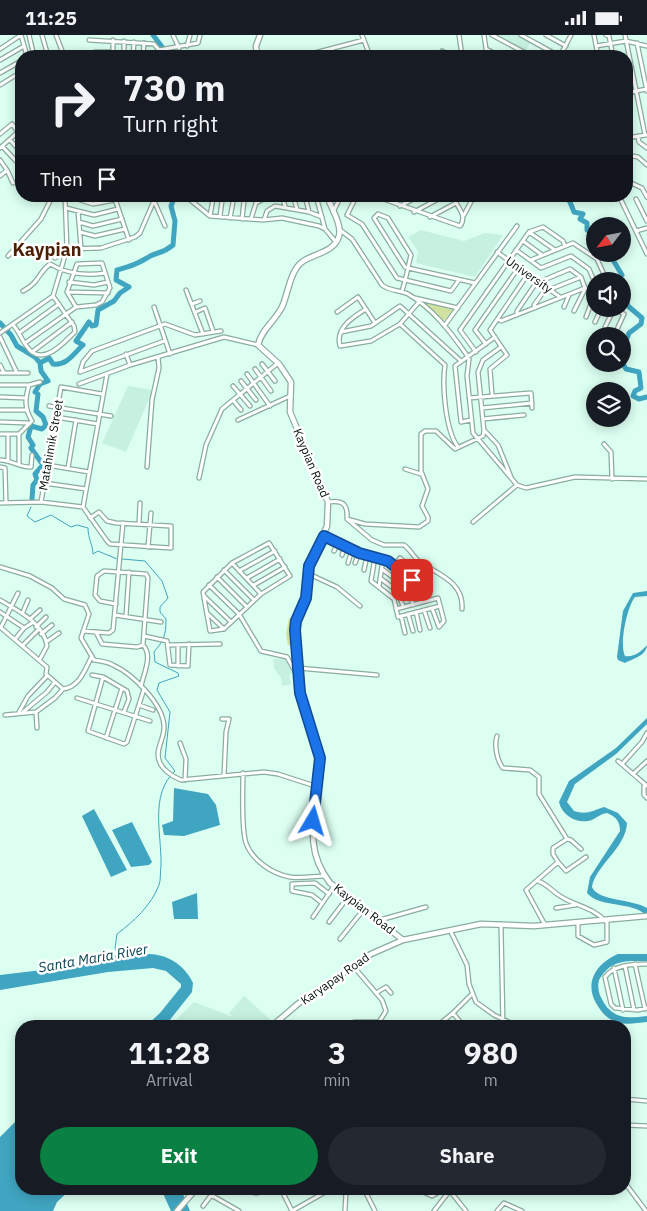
<!DOCTYPE html>
<style>
body{margin:0;font-family:"IBM Plex Sans",sans-serif;background:#242831;color:#f1f3f6;height:100vh;display:flex;flex-direction:column;font-size:19px;white-space:nowrap}
*{box-sizing:border-box;margin:0}
p{font-size:16px;color:#9ea1a6}
.icon{flex:none;width:28px;height:28px;fill:none;stroke:currentColor;stroke-width:2;stroke-linecap:round;stroke-linejoin:round}
.map{position:relative;flex:1;overflow:hidden}
.panel{position:absolute;left:15px;top:985px;width:616px;height:175px;display:flex;flex-direction:column;background:#171b24;border-radius:20px;box-shadow:0 2px 12px #0003}
.panel>*{flex:none}
.guide{position:absolute;left:15px;top:15px;width:618px;height:152px;border-radius:20px;box-shadow:0 2px 12px #0003;background:#171b24;color:#f1f3f6;overflow:hidden}
.needle{width:32px;rotate:238deg}
.tools{position:absolute;left:586px;top:182px;display:grid;gap:10px}
.tools a{display:grid;place-items:center;width:45px;height:45px;border-radius:50%;background:#171b24;box-shadow:0 2px 12px #0003;font-size:25px}
.pin{position:absolute;display:grid;place-items:center;width:42px;height:42px;color:#fff;margin:-21px;border-radius:10px;box-shadow:0 2px 8px #0006}
.me{position:absolute;width:55px;margin:-28px;rotate:7deg;stroke-linejoin:round;filter:drop-shadow(0 0 4px #0008)}
.turn{display:flex;align-items:center;gap:18px;height:105px;padding:0 25px;font-size:22px}
.turn .icon{width:65px;height:65px;stroke-width:2.5}
.turn b{display:block;font-size:35px;line-height:42px}
.then{display:flex;align-items:center;height:48px;padding:0 25px;background:#0003;gap:10px;font-size:19px}
.eta{display:flex;justify-content:space-evenly;align-items:center;height:85px;text-align:center}
.eta b{font-size:30px;font-weight:800;line-height:35px}
.primary-button{display:flex;gap:10px;margin-top:auto;padding:10px 25px}
.primary-button a{flex:1;height:58px;border-radius:30px;background:#0b8043;color:#fff;font-size:20px;font-weight:800;line-height:58px;text-align:center}
.primary-button a+a{background:#242831;color:#f1f3f6}
.status{display:flex;justify-content:space-between;align-items:center;height:35px;padding:0 25px;background:#171b24;direction:ltr}
.status svg{height:14px;fill:currentColor}
.map>svg:first-child{display:block}
</style>
<div class="status"><b>11:25</b><svg viewBox="0 0 49 12"><path d="M0 12V9h3v3zM5 12V6h3v6zM10 12V3h3v9zM15 12V0h3v12zM26 1h20v11H26zM47 4h2v5h-2z"/></svg></div>
<div class="map">
<svg width="647" height="1176" viewBox="0 0 647 1176">
<rect width="100%" height="100%" fill="#dbfff1"/>
<!-- built -->
<path fill="#c6f1e1" d="M497,0h22l11,7 -4,9z
M421,195l43,11 21,-8 18,2 -28,42 -59,-14 2,-12 -10,-14z
M128,351l25,4 -27,62 -24,-9z
M285,623l8,14 -4,3 2,9 -9,2 -1,-8 -7,-10 -1,-9z
M244,961l30,27 -3,3h-101l24,-24 39,15 -4,-4z"/>
<!-- green -->
<path fill="#d1e2a0" d="M422,267l32,7 -10,12z
M289,583l5,2 -2,11 2,16 -6,-2 -2,-11z"/>
<!-- water -->
<path fill="#40a5c1" d="M647,556v5l-12,1c-8,10 -16,47 -10,59 8,2 17,-5 22,-11 -1,11 -13,13 -22,18l-7,-3 -1,-3 6,-46 10,-18z
M647,683v6l-31,30 -41,30 -8,18 7,9c13,4 18,0 30,-4l14,6 9,10c-1,25 -32,43 -35,64 5,14 41,12 55,21v8c-16,-16 -46,-7 -60,-23l3,-16 30,-46c0,-10 -4,-14 -13,-18 -8,1 -12,7 -19,8 -13,2 -26,-6 -29,-19l10,-21 47,-33z
M174,753l34,6 8,11 4,20 -36,11 -20,-1 -2,-10 11,-4z
M94,774l33,61 -16,7 -29,-61z
M132,787l20,40 -3,3 -18,2 -19,-37z
M197,858l1,26h-24l-2,-17z
M148,919c19,0 37,11 45,29l-1,9 -27,34h-19l14,-13 21,-26v-3l-15,-13 -13,-3 -45,4 -108,18v-15l59,-7 57,-13z
M618,919h29v7c-21,0 -36,-2 -48,19 -2,8 0,15 5,23 11,17 25,15 43,13v6c-12,1 -24,4 -35,-2 -7,-3 -12,-10 -16,-17 -12,-21 1,-40 22,-49z
M21,1081v24l-5,13 5,8v28h50l-14,13 -4,9h-53v-74z
M161,1154h20l9,22h-19z"/>
<g fill="none" stroke-linecap="round" stroke-linejoin="round">
<!-- stream -->
<path stroke="#40a5c1" stroke-width="1" d="M31,472l-4,9 8,6 16,-7 20,12 6,-2 11,3c0,11 5,17 5,26l5,-3 19,8
M119,922l-4,-9 2,-14c17,-13 34,-28 42,-49 2,-5 1,-13 2,-19 1,-31 -12,-71 14,-95l-10,-13 5,-46 -13,-22 2,-7 20,-7 -1,-3 -23,-11 -1,-10c10,-12 12,-17 12,-33l-6,-7v-5l8,-9 -6,-17 -17,-20 -23,-2"/>
<!-- river -->
<path stroke="#40a5c1" stroke-width="5" d="M153,0l16,21
M565,161l5,6 4,10 9,2 -3,5 7,4v7l5,4v6l3,-1
M618,219l-5,6 9,15 -4,3 1,3
M622,251l6,20 14,12 -1,6 -12,9 -7,18
M0,288l11,12 6,11 18,11 5,6 1,8 7,10 -8,3 -5,8 3,2 -2,17 7,6 3,8 -4,4 -11,-3 -3,11 5,8 -2,3 12,17 -8,9 2,6 -4,5 -1,14
M622,327l4,7 13,3 2,16 -6,3 -2,5 6,3 8,-2
M40,328l9,-5 4,6c14,2 21,-11 30,-19l-7,-4 13,-19 3,4 4,-1 2,-15 16,-9 6,-8 9,-6 -13,-7 1,-10c14,-4 18,-5 30,-12 10,-7 14,-3 26,-13l2,-24 -4,-15 4,-10"/>
<!-- minor casing -->
<g stroke="#8bac9f" stroke-width="5.5">
<path id="minor" d="M21,0l6,21
M29,0l5,21
M42,0l6,21
M56,0l8,21
M173,0l6,13
M362,0l8,21
M459,0l3,21
M484,0l3,21
M492,0l39,21
M521,0l38,21
M546,0l20,11
M594,0l4,21
M606,0l3,1 4,20
M625,0l20,100
M89,5l65,4 10,12
M637,8l10,48
M187,11l3,-11
M596,11l30,-5 21,5
M0,14l21,-14
M486,14l14,7
M159,15l39,-7 2,-8
M332,15l2,6
M442,16l9,5
M95,17h18
M113,21v-16
M124,21v-15
M133,21l1,-14
M143,21l1,-13
M303,21l61,-16
M360,21l9,-3
M560,21l11,-21
M0,25l24,-14
M0,38l21,-12
M0,50l21,-13
M626,58l21,-4
M21,75v3
M626,97v50
M0,99l12,-10 9,12
M638,102l1,5 8,6
M626,103l20,-3
M10,105l11,12
M2,111l14,15
M0,113l18,-16
M627,120l11,2 9,8
M0,125l7,10 -7,6
M7,135l6,13
M627,146l15,7 5,9
M65,161l2,53
M68,161l25,8 22,-4
M114,161l15,44
M152,161l13,30
M282,161l3,10
M293,161l4,13
M316,161l9,33
M375,161l85,30c8,-10 -3,-20 -8,-30
M619,161l28,58
M356,162l-9,18 15,9 35,54 54,13 8,-11
M636,164l11,22
M400,171l19,-10
M66,173l28,7 24,-6
M78,176l3,37
M309,177l13,5
M333,177l8,-16
M414,177l30,-16
M464,180l10,-19
M210,181l3,-17
M220,181l2,-15
M430,182l26,-14
M230,183l3,-16
M242,184l2,-18
M251,184l5,-16 13,-7
M264,185l3,-9 8,-5 34,6 -4,-16
M79,187l14,4 29,-7
M340,195l12,9 30,46c7,6 17,5 26,9 24,14 42,37 58,60l3,5 -2,17 6,57 44,52 9,3 49,-11 72,2
M636,196l11,-3
M80,197l15,4 30,-7
M529,197l26,18
M523,206l19,14
M47,214l8,9 10,-6
M516,215l25,18 30,-12 18,13 6,14
M497,217l63,45
M8,221l33,-37 9,-18 6,-5
M531,225l42,-17 24,16 10,22
M69,247l25,3 14,-3
M539,247l31,-13 11,8 4,11
M585,253l10,5
M551,254l30,-12
M186,255l17,44
M23,256c17,-9 14,-17 27,-27 17,10 35,12 55,9
M402,256c4,-12 6,-24 9,-36l-23,-37 -10,-4 -4,4 31,49 3,1 67,15
M68,257l40,1
M622,258h1
M415,263l43,10
M419,267l-19,22 45,41c-3,19 0,65 13,82
M192,269l8,-3
M154,272l16,47
M564,272l5,-12
M535,273l-1,-3 13,-18
M366,274c-13,8 -31,19 -26,37l31,-5 29,-17
M574,276l11,-22
M196,277l9,-4 8,23
M337,277l21,-15 17,26
M517,280v-4l21,-31
M586,282l9,-24
M498,284l3,2 84,-33
M595,287l6,-13
M445,290l72,-99
M14,291c6,7 10,20 18,26 15,11 33,-11 43,-20l-1,-6 -21,-30
M605,292l9,-18 10,5 -10,22
M341,297l30,-6 29,-20 61,55
M0,298l53,-37 14,-47 34,-1 34,-11 5,-4 13,-30 4,-4 11,-2 20,1 22,18 53,4 19,-2 37,8 6,3 11,13
M19,298l40,-29
M0,302l17,36
M25,308l51,-36 20,-2 6,-3 8,-14 -8,-25 -25,1 -10,28 9,15
M486,309l-11,-14 44,-63
M32,317l40,-30
M476,317l-16,-22 69,-98 14,-5 20,14 2,5
M126,319l4,11
M262,329l13,17
M0,330l4,8
M255,334l16,22
M80,337l3,-10 9,-11 73,-27 30,11 26,-4
M80,337l84,-31
M0,338h28
M247,339l23,32
M241,346l15,19
M79,349l51,-19 94,-28 34,8
M0,350h29
M233,351l17,20
M492,360l-2,-26 17,-14 -17,-25 38,-56
M0,362l26,1
M469,363l62,-5 1,15
M233,365l8,10
M49,371l62,10
M482,373l50,-5
M0,375h26
M56,382l42,7
M483,384l41,-4
M238,385l52,-24
M471,385l-10,2 -6,-56 40,-29
M0,387l28,1
M485,396l13,14 13,32
M0,399h19
M604,409l7,8 1,27
M0,425c12,0 20,8 31,7l1,-12
M8,425v-25
M19,429v-30l13,-13c-8,-13 -7,-22 -3,-36l11,-3
M47,430l42,7
M0,432l5,1 1,35
M147,432l5,-67 7,-32 -1,-11
M68,433l8,-48
M405,434l16,5
M199,443l7,-33 16,-36 56,-46
M44,448l42,6
M41,467l20,-115 41,7
M328,467c15,-2 20,2 19,17l25,21 12,5h20c7,5 10,13 16,17 19,13 44,20 42,47
M0,468l41,-1 42,5
M90,483l9,-6 8,9 9,2 55,3v22l-61,-4 -3,-3 -24,-34 24,-133
M347,484l18,5 54,3 9,-6v-4l-6,-11 6,-17 -7,-18v-37l4,-3h11l19,18 28,-13 1,-5 -6,-59 5,-12 18,-13
M473,487l44,-37
M139,489l1,-21
M324,501l28,14 43,15 21,20 6,17
M148,512l3,-34
M334,516l4,-8
M342,520l3,-8
M375,522l-4,24 23,18 4,18 42,-11
M232,528l29,31 -37,35 -14,2 -7,-39 29,-29 37,-20 21,33 -29,18
M348,528l4,-13
M355,528l4,-10
M395,530l5,-7 28,24 -12,3
M0,532l30,9 22,12 12,11 21,6 4,9 -8,24 13,22c6,1 14,2 19,5 20,9 50,39 51,61 1,12 -9,23 -5,34 2,9 14,17 22,20l83,-8 14,2 40,13
M382,534l26,20 5,16
M224,535l30,30
M364,535l3,-14
M239,536l36,-20
M309,539l28,13 23,19
M217,542l30,30
M247,543l33,-19
M380,543l17,13 6,15
M209,550l30,29 22,37 26,6 10,18
M254,550l31,-18
M379,551l4,-27
M204,561l27,26
M0,565c17,10 44,23 47,46l-7,13
M116,569l-16,-3 -5,-6 2,-19 7,-5 42,3 2,4 -5,67c10,10 1,28 -2,41
M396,574l42,-11 6,23 -5,6 -7,-19
M424,575l6,18
M0,577l24,16
M23,577l5,-12
M416,577l4,18
M207,578l17,16
M408,579l5,17
M115,580l46,7
M126,581l3,-44
M401,581l4,17
M30,584l10,-9
M0,592l47,40 -1,7 17,15 -8,9 -19,14 1,16
M1,592l17,-34
M36,592l10,-10
M83,596l26,2 4,-3 10,-107
M96,597l6,12 35,3 6,-2
M41,599l11,-9
M144,601l23,5 3,24 18,1 1,-22
M16,603l8,-10 8,-5
M46,607l13,-9
M23,610l15,-15
M169,610l51,-1
M178,631v-21
M298,633l79,7
M92,640l11,2 24,14 2,8 -5,13
M103,642l-15,54 36,13 3,-2 17,-53
M63,654c17,-2 22,-20 29,-33
M77,663l73,23
M139,670l14,5
M19,677l9,-16 19,-20
M23,677l24,-20 8,-10
M5,680l31,-3
M222,684h7l-3,13 -2,44
M497,701c-3,9 0,25 6,32l27,2 9,7v17l28,45 -14,9v6l5,8 -32,28 19,35
M106,703l16,-50
M180,708l6,16 -1,21
M618,726l29,25
M622,729l20,-22 5,-9
M243,738c0,18 -2,55 3,70 6,17 26,31 44,34 11,2 24,-1 35,-1
M633,739l14,-13
M644,751v9l3,3
M567,804l4,1 10,9
M558,827l8,9 20,-14
M538,846c9,3 14,10 22,15 15,10 33,11 45,25
M322,868l-10,-8 -20,-4v-7l23,-1 14,11
M556,873l19,-3
M313,882l21,-31
M380,885l46,-13
M329,887l19,-25
M578,887v14l16,9 13,-3v-21
M501,890l2,101
M450,895l17,35 2,19 7,18 18,13 23,11
M340,904l24,-30
M635,929l10,45
M647,929c-15,0 -33,1 -42,13l6,27 4,4 23,2 9,-2
M625,931l9,44
M614,933l9,42
M376,958l10,-6 5,6
M442,987l11,-9
M461,988l-8,-10 19,-19
M342,991l13,-4h24l7,-11 -4,-11 -28,-33
M625,1064l22,2
M625,1090l22,1
M625,1148l21,28
M240,1154l16,4 16,-4
M281,1154l11,22
M364,1154l11,22
M417,1154l15,7 12,-7
M445,1154l5,2 16,20
M211,1160l28,16
M203,1171l13,-17
M292,1176l35,-20 38,-2
M345,1176l1,-20
M434,1176l17,-22
M497,1176l7,-8 18,8"/>
</g>
<!-- major casing -->
<g stroke="#8bac9f" stroke-width="7">
<path id="major" d="M257,21l-1,-10 4,-11
M327,161c4,12 15,28 12,40 -5,17 -25,17 -37,26 -12,9 -14,32 -20,45 -7,14 -21,23 -24,38l21,19 12,18 -1,30 38,90 -1,24 -18,40 -3,32 -10,23 -1,9c1,22 1,47 6,68 5,21 17,42 19,63 3,44 -23,79 10,122l73,57
M272,991l27,-23 72,-49 32,-14 78,-16 53,2 113,-10
M177,1176l19,-22"/>
</g>
<!-- minor -->
<use href="#minor" stroke="#fff" stroke-width="3"/>
<!-- major -->
<use href="#major" stroke="#fff" stroke-width="4.5"/>
</g>
<g fill="none" stroke-linecap="round" stroke-linejoin="round">
<!-- route casing -->
<g stroke="#114b97" stroke-width="12">
<path id="route" d="M313,786l7,-63 -20,-65 -5,-63 1,-9 10,-23 3,-32 15,-30 35,17 29,8 24,19"/>
</g>
<!-- route -->
<use href="#route" stroke="#1a73e8" stroke-width="9"/>
</g>
<g text-anchor="middle" stroke-width="5" stroke-linejoin="round" paint-order="stroke">
<!-- street labels -->
<g font-size="12" fill="#07130f" stroke="#fff">
<text transform="translate(529 240) rotate(35)" y="4">University</text>
<text transform="translate(51 410) rotate(-80)" y="4">Matahimik Street</text>
<text transform="translate(311 428) rotate(67)" y="4">Kaypian Road</text>
<text transform="translate(364 874) rotate(38)" y="4">Kaypian Road</text>
<text transform="translate(335 944) rotate(-35)" y="4">Karyapay Road</text>
</g>
<!-- water labels -->
<g font-size="14" font-style="italic" fill="#003e4d" stroke="#fff">
<text transform="translate(93 923) rotate(-10)" y="5">Santa Maria River</text>
</g>
<!-- district labels -->
<g font-size="18" font-weight="bold" fill="#4d1e04" stroke="#fff">
<text x="47" y="221">Kaypian</text>
</g>
</g>
</svg>
<div class="tools">
<a><svg class="needle" viewBox="-14 -14 28 28"><path d="M0-13l5 13h-10z" fill="#e53935"/><path d="M0 13l5-13h-10z" fill="#9ea1a6"/></svg></a>
<a><svg class="icon" aria-label="sound" viewBox="0 0 24 24"><path d="M4 9h4l5-4v14l-5-4H4zM17 9q2 3 0 6"/></svg></a>
<a><svg class="icon" aria-label="search" viewBox="0 0 24 24"><circle cx="10" cy="10" r="6"/><path d="M15 15l6 6"/></svg></a>
<a><svg class="icon" aria-label="layers" viewBox="0 0 24 24"><path d="M12 4l9 5-9 5-9-5zM3 14l9 5 9-5"/></svg></a>
</div>
<div class="pin" style="left:412px;top:545px;background:#d93025"><svg class="icon" aria-label="arrive" viewBox="0 0 24 24"><path d="M6 21V4h12l-3 4 3 4H6"/></svg></div>
<svg class="me" style="left:313px;top:786px" viewBox="-20 -20 40 40"><path d="M0-17L14 15 0 8-14 15z" fill="#1a73e8" stroke="#fff" stroke-width="4"/></svg>
<div class="guide">
<div class="turn"><svg class="icon" aria-label="right" viewBox="0 0 24 24"><path d="M7 20v-9h11M14 6l5 5-5 5"/></svg><div><b>730 m</b>Turn right</div></div>
<div class="then">Then<svg class="icon" aria-label="arrive" viewBox="0 0 24 24"><path d="M6 21V4h12l-3 4 3 4H6"/></svg></div>
</div>
<section class="panel">
<div class="eta">
<div><b>11:28</b><p>Arrival</p></div>
<div><b>3</b><p>min</p></div>
<div><b>980</b><p>m</p></div>
</div>
<div class="primary-button"><a>Exit</a><a>Share</a></div>
</section>
</div>
